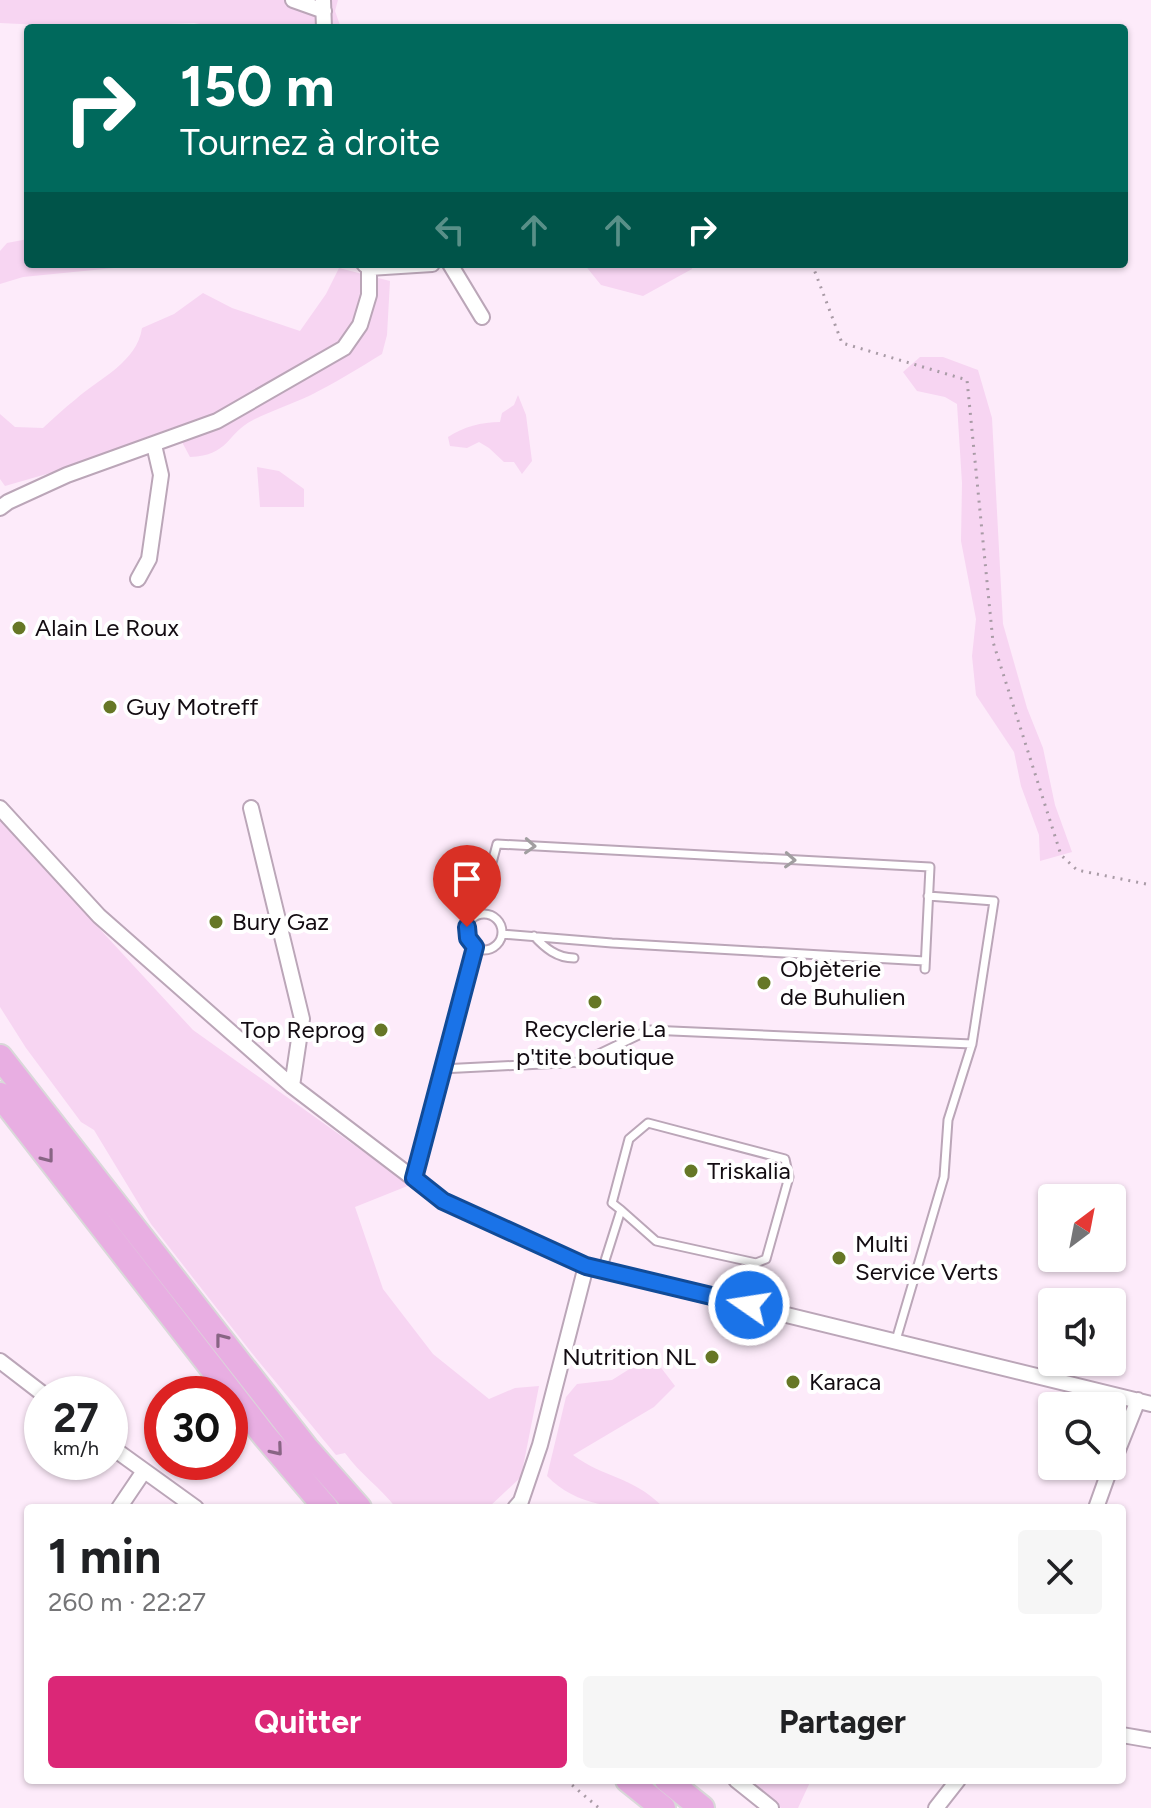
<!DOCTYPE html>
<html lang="fr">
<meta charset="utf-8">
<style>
body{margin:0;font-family:Figtree,sans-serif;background:#f6f6f6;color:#202124;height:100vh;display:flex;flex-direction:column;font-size:30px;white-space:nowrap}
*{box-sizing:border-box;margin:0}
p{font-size:26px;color:#757577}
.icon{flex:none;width:44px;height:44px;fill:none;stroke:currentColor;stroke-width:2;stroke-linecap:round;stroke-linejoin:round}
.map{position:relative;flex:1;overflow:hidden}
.sheet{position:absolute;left:24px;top:1504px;width:1102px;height:280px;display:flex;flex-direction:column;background:#fff;border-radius:8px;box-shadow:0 2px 6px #0004}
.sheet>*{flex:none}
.hud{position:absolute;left:24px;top:24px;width:1104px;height:244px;border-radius:8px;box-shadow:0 2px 6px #0004;background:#00695c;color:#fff;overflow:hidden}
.needle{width:52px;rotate:32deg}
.fabs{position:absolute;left:1038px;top:1184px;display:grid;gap:16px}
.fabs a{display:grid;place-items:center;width:88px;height:88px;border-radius:8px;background:#fff;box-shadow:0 2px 6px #0004;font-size:40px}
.speed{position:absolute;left:24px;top:1376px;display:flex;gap:16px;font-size:40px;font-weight:700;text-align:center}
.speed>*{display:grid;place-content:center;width:104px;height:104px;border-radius:50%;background:#fff;box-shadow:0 2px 6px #0004;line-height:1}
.speed small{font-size:20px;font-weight:400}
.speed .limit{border:12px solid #d22;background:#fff;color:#111}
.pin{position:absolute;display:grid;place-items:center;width:68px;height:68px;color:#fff;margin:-82px -34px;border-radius:50% 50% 50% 0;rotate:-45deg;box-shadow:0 0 8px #0007}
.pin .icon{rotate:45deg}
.me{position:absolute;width:88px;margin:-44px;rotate:283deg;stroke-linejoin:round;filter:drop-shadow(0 0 6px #0008)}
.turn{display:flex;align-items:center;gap:28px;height:168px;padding:0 24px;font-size:36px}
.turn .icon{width:104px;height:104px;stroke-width:2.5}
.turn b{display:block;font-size:56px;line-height:68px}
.lanes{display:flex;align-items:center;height:76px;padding:0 24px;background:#0003;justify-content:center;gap:40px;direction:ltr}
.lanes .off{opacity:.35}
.round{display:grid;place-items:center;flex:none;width:84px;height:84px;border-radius:8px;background:#f6f6f6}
.overview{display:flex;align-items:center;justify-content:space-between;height:136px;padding:0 24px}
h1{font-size:48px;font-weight:700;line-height:60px}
.action{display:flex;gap:16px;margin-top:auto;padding:16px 24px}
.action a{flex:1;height:92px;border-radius:8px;background:#db2777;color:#fff;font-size:32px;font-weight:700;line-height:92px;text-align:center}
.action a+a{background:#f6f6f6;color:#202124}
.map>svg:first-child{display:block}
</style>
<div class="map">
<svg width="1151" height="1808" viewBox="0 0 1151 1808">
<rect width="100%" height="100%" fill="#fdebfa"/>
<!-- green -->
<path fill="#f7d5f2" d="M0,0h338l-3,11 6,17h-120l-27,-5 -112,4 -82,-4z
M28,239v25h87l-1,4 -91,9 -23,7v-33l7,-8z
M584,264h109l-1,5 -49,27 -42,-11z
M339,268l51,13 -3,54 -5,19c-23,14 -47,29 -71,41 -19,9 -40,16 -58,25 -28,15 -23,35 -63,37l-16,-30 -117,44 -52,15 -5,-7v-65l15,13 28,1c11,-10 21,-20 33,-29 24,-21 61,-37 66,-71l32,-14 29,-21 29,15 68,23 26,-37z
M920,357h23l35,13 14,48 11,206 24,84 16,40 12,57 17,47 -32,9 -1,-26 -18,-49 -7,-34 -38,-57 -4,-39 4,-37 -15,-78 1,-58 -5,-79 -12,-7 -28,-6 -14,-19z
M518,395l8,20 6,46 -10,13 -8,-12h-10l-15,-14 -10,-6 -12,6 -17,-2 -2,-9c15,-10 34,-15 52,-15l2,-9 12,-8z
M257,467l22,4 25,18v18h-44z
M0,821l193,209 217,155 -55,22 28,82 50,65 56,45 26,-11 24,-2 -18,91 -33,31h-92c-15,-20 -36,-34 -51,-55l-9,2 -85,-103 -100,-128 -57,-94 -13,-8 -55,-74 -26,-41z
M639,1363l20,2 16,21 -21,21 -81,48c31,23 58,21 88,50l-3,3c-41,0 -81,-1 -111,-32l19,-79 11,-13 35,-4z
M747,1780h64l-13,28h-17z"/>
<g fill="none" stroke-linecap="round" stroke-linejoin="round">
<!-- service casing -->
<g stroke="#bba6b8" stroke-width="11">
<path id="service" d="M466 932a18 18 0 1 1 36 0a18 18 0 1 1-36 0Z
M478,915l19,-71 433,23 -5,102
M502,934l110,9 313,18
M534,936c11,12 23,22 40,22
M441,1069l141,-7 67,-32 323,14
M414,1178l61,-231
M602,1270l19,-60 -9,-7 17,-64 19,-16 137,36 4,18 -23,82 -10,4 -100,-22 -35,-31
M896,1340l48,-163 4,-57 24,-76 22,-143 -66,-5"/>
</g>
<!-- minor casing -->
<g stroke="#bba6b8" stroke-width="18">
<path id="minor" d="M293,0l31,11
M323,0l1,28
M364,264l5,4 63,-4
M450,264l32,53
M0,508l8,-6 59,-27 150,-54 127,-73 16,-23 9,-30v-31
M138,579l11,-20 12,-84 -7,-30
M0,808l99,108 193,170 151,115 143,65 565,138
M251,808l51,211 -10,67
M0,1361l43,33
M110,1446l86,62
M1112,1465l26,-65
M119,1508l25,-37
M515,1508l6,-7 19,-56 46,-179
M1096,1508l15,-42
M1122,1735l29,5
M736,1780l35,28
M936,1808l22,-28"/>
</g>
<!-- trunk casing -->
<g stroke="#d9d8d9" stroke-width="28">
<path id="trunk" d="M0,1057l306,391 53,60
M0,1095l264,340 62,73
M628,1780l35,28
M667,1780l35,28"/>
</g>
<!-- path -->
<path stroke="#a99ba6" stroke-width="3" stroke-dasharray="2 6" stroke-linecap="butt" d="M812,264l30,79 125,37 26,262 68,213 16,15 74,15
M566,1780l33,28"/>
<!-- service -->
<use href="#service" stroke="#fff" stroke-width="7"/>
<!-- minor -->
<use href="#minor" stroke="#fff" stroke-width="14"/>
<!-- trunk -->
<use href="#trunk" stroke="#e8aee2" stroke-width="24"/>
</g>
<!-- one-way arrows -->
<defs><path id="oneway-chevron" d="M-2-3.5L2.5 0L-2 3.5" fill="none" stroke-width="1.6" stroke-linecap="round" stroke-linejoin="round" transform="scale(2)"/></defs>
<g stroke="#a19ea0">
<use href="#oneway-chevron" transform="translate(530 846) rotate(3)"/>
<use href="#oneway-chevron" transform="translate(790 860) rotate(3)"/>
</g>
<g stroke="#886584">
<use href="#oneway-chevron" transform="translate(48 1157) rotate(52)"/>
<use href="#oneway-chevron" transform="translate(221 1339) rotate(-128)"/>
<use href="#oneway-chevron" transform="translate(277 1450) rotate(50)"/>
</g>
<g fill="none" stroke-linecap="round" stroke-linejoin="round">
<!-- route casing -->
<g stroke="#114b97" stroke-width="20">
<path id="route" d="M467,927l1,11 7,9 -61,231 29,23 143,65 163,39"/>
</g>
<!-- route -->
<use href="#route" stroke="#1a73e8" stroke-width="14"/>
</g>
<!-- markers -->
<g fill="#667726" stroke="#fff" stroke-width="3">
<circle cx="19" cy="628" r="8"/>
<circle cx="110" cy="707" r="8"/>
<circle cx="216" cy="922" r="8"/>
<circle cx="764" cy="983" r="8"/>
<circle cx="595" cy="1002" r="8"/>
<circle cx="381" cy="1030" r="8"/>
<circle cx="691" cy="1171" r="8"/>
<circle cx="839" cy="1258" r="8"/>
<circle cx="712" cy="1357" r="8"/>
<circle cx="793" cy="1382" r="8"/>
</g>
<g text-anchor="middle" stroke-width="8" stroke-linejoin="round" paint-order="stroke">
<!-- poi labels -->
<g font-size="24" fill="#130c12" stroke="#fff" text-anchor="start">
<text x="35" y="636">Alain Le Roux</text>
<text x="126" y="715">Guy Motreff</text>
<text x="232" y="930">Bury Gaz</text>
<text x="780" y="977">Objèterie<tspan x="780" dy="28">de Buhulien</tspan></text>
<text x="595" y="1037" text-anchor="middle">Recyclerie La<tspan x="595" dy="28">p'tite boutique</tspan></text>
<text x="365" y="1038" text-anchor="end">Top Reprog</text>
<text x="707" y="1179">Triskalia</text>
<text x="855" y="1252">Multi<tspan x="855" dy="28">Service Verts</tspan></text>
<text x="696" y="1365" text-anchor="end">Nutrition NL</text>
<text x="809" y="1390">Karaca</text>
</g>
</g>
</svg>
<div class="fabs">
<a><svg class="needle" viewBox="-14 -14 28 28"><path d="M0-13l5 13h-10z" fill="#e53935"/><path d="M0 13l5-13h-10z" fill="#757577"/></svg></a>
<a><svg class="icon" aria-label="sound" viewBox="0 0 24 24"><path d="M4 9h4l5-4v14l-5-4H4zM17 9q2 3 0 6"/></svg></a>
<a><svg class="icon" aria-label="search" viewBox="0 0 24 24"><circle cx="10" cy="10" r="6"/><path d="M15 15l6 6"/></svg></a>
</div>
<div class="speed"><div>27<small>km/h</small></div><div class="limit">30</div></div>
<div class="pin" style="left:467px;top:927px;background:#d93025"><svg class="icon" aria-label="arrive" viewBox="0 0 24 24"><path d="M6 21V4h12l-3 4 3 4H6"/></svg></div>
<svg class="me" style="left:749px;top:1305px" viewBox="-20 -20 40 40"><circle r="17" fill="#1a73e8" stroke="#fff" stroke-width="3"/><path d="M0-11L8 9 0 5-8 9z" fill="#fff"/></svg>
<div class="hud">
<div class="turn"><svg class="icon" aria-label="right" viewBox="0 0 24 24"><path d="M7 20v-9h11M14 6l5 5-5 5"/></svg><div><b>150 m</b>Tournez à droite</div></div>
<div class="lanes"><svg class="icon off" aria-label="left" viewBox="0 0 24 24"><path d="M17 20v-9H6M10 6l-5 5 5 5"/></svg><svg class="icon off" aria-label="ahead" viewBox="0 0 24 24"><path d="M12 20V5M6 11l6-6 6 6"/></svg><svg class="icon off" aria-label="ahead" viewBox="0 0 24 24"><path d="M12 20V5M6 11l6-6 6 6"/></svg><svg class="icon" aria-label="right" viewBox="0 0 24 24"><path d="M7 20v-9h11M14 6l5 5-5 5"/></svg></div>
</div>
<section class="sheet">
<div class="overview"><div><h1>1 min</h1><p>260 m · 22:27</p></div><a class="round"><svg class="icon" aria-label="close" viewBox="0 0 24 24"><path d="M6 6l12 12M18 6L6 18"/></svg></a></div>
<div class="action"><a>Quitter</a><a>Partager</a></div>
</section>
</div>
